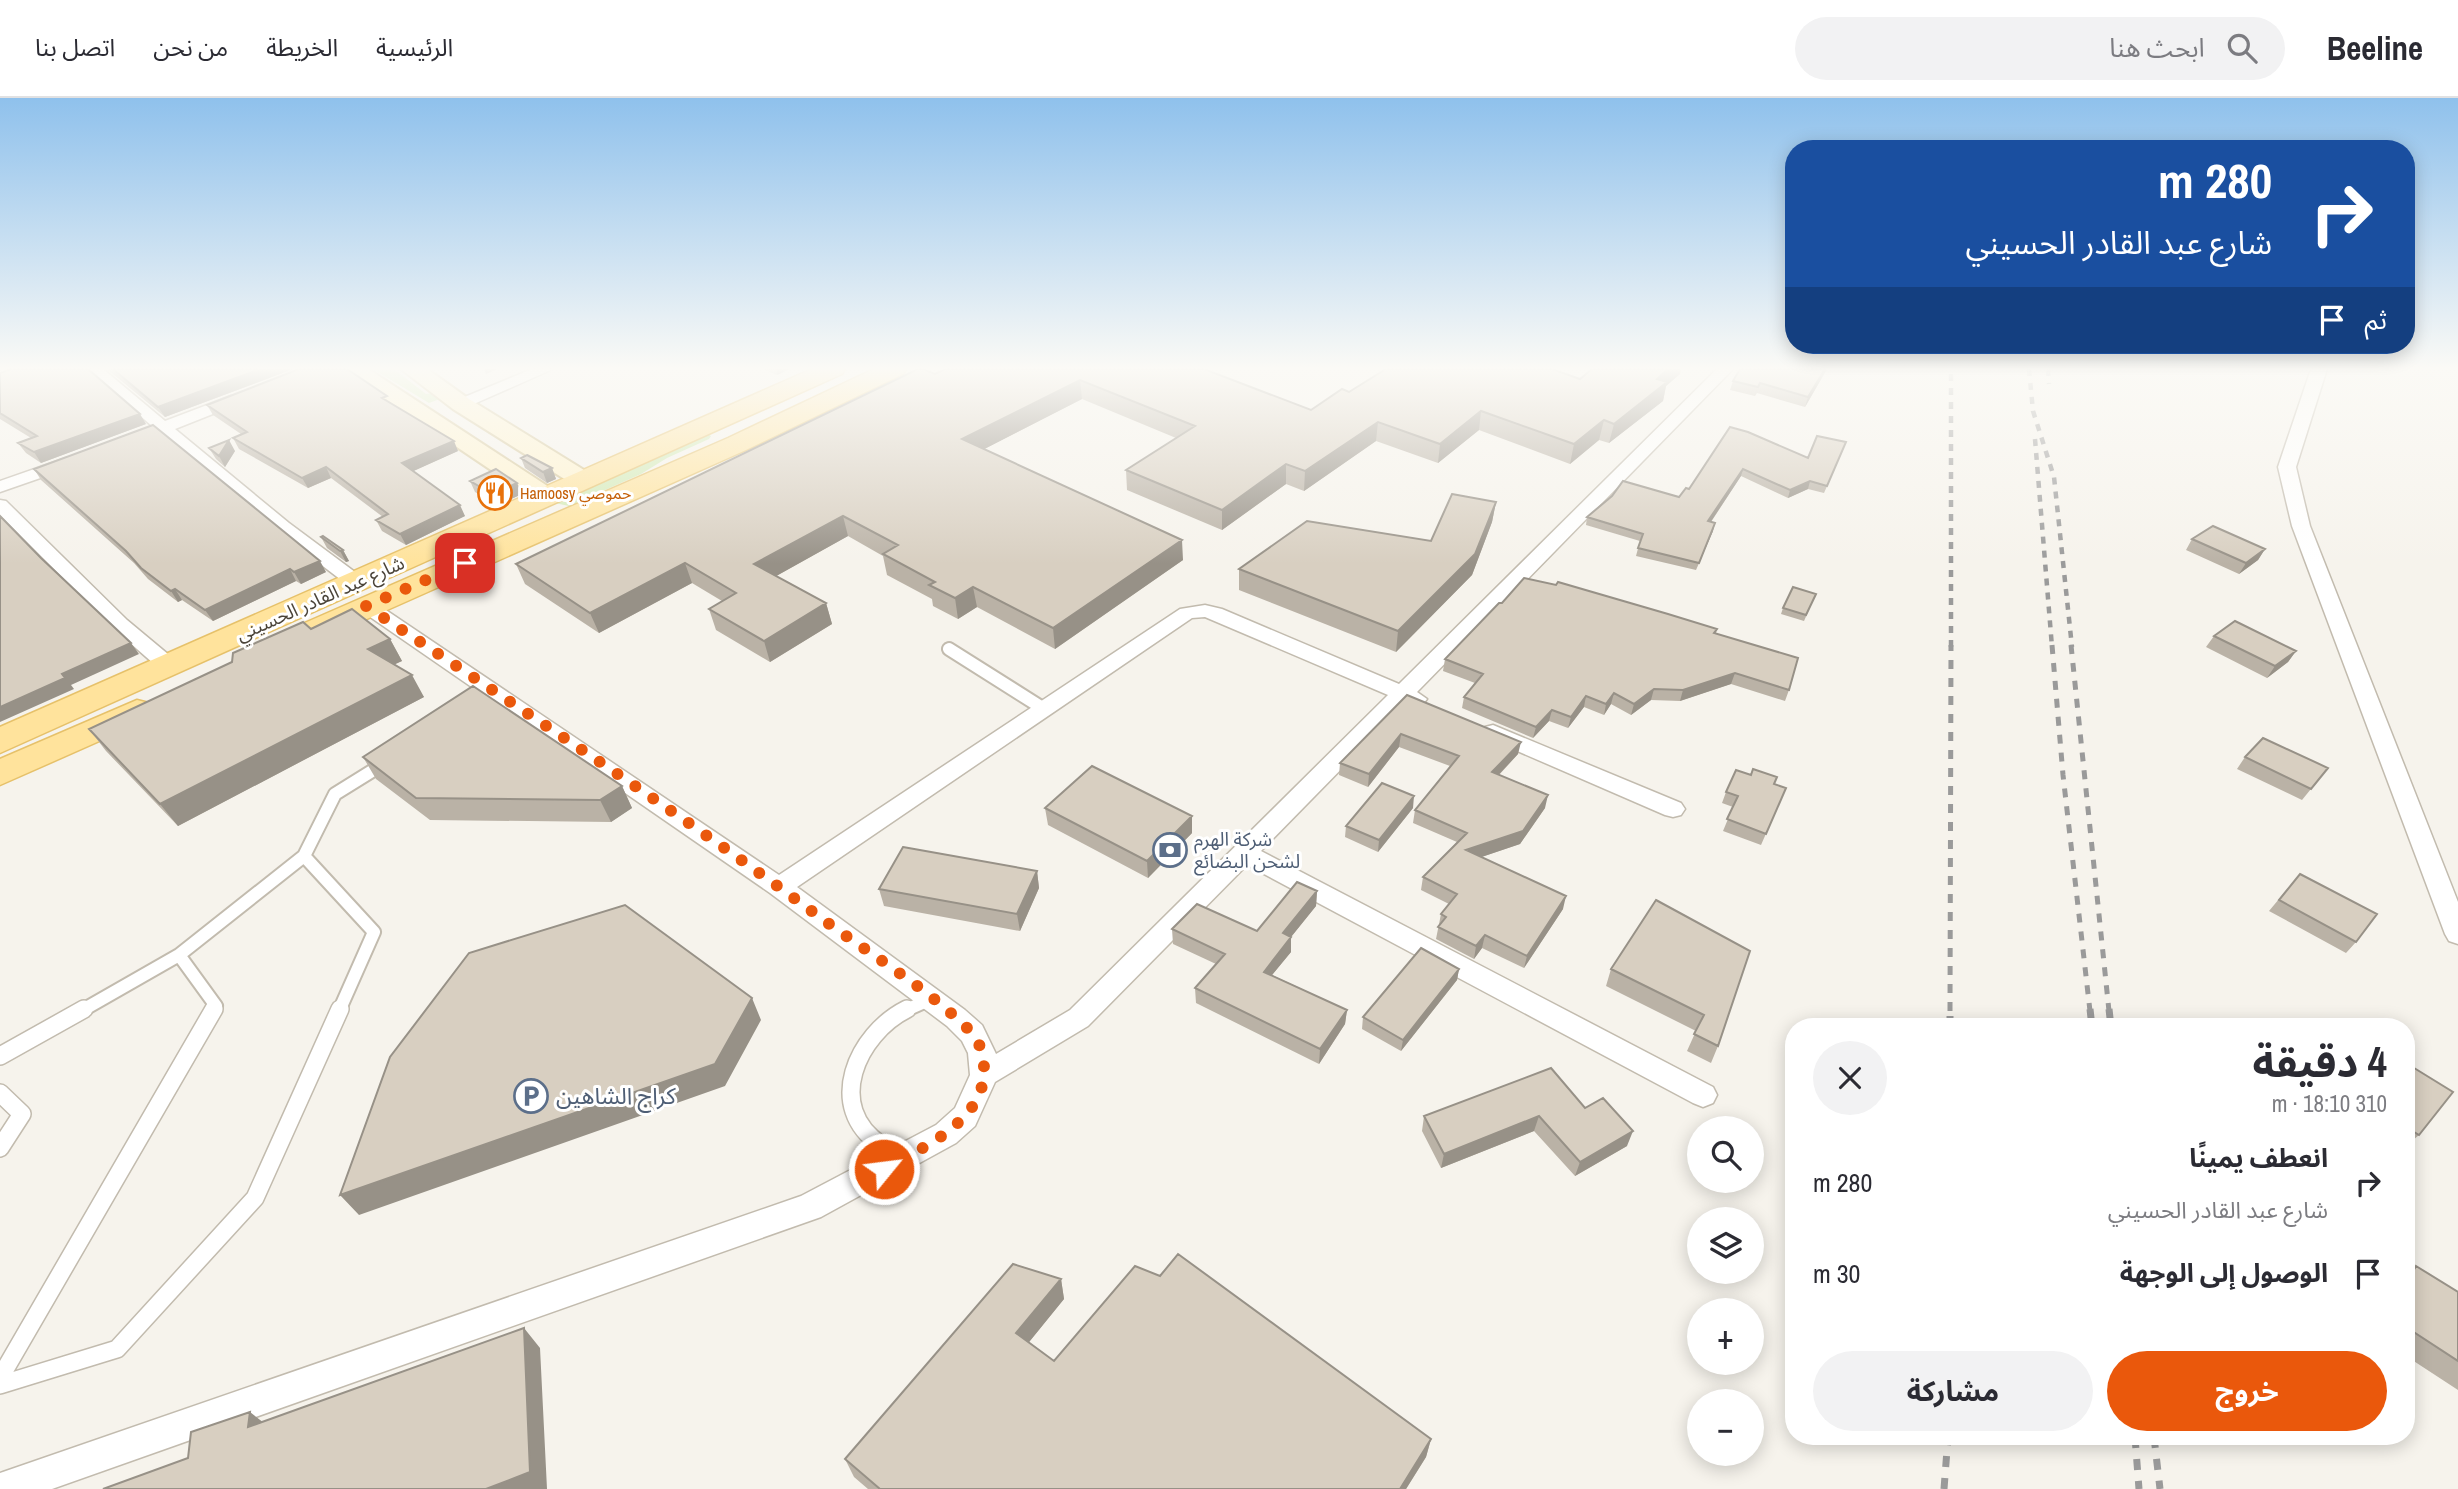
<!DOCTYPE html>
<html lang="ar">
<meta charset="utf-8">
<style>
body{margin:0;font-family:"Archivo Narrow","Noto Sans Arabic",sans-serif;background:#f2f2f3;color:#2b2b33;direction:rtl;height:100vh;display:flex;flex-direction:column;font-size:26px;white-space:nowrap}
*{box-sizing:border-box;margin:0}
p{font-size:23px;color:#7c7c81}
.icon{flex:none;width:38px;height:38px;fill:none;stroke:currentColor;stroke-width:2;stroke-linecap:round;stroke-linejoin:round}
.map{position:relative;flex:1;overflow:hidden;direction:ltr}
.details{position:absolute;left:1785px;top:920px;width:630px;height:427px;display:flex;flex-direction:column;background:#fff;border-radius:28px;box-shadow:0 4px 18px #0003;direction:rtl}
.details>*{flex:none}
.guide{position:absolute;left:1785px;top:42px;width:630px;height:214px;border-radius:28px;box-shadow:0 4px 18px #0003;direction:rtl;background:#1a4fa0;color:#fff;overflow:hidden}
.controls{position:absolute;left:1687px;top:1018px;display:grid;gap:14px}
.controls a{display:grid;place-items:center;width:77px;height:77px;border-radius:50%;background:#fff;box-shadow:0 4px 18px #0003;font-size:35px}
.pin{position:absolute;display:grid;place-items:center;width:60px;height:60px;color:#fff;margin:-30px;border-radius:14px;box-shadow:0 4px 10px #0006}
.me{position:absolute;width:77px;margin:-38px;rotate:61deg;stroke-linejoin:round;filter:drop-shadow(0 0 5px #0008)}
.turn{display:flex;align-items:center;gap:24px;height:147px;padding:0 28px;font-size:32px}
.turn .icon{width:91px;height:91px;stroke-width:2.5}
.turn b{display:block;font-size:49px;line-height:60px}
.then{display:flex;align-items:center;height:66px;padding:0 28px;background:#0003;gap:14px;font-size:26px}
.round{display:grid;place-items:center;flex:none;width:74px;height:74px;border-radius:37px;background:#f2f2f3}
.headline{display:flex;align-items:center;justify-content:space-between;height:119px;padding:0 28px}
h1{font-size:42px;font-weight:700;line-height:52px}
.primary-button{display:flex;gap:14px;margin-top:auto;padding:14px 28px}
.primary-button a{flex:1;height:80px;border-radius:42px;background:#ea580c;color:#fff;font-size:28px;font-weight:700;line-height:80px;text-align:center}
.primary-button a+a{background:#f2f2f3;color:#2b2b33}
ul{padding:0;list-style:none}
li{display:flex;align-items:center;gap:21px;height:91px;padding:0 28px}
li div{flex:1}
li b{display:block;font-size:26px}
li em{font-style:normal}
header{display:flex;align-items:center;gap:42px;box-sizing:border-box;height:98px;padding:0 35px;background:#fff;border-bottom:2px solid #e1e1e2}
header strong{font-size:33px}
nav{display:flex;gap:38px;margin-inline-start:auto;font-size:24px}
.search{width:490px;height:63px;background:#f2f2f3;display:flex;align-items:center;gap:18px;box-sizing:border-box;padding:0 24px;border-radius:38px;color:#7c7c81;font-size:26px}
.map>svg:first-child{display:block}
</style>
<header>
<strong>Beeline</strong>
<div class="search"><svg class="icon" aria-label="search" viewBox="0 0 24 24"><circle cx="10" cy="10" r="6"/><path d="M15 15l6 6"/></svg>ابحث هنا</div>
<nav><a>الرئيسية</a><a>الخريطة</a><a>من نحن</a><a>اتصل بنا</a></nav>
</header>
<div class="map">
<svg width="2458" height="1391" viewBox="0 0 2458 1391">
<rect width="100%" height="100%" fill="#f6f3ec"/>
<!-- green -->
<path fill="#d2eab5" d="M373,271h21l32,25 12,-2 7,5 -16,6z
M708,336l3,2 -2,3 -42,19 -26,16 -72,32 -19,-4z"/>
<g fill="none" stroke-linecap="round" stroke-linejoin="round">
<!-- lane-far1 casing -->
<g stroke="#c2bbae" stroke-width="16">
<path id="lane-far1" d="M949,551l95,60
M304,758l70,76 -35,79
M179,857l37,51 -3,5
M81,913l98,-56 125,-99 31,-62 50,-31
M904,913l27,-12"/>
</g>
<!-- lane casing -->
<g stroke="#c2bbae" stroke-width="20">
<path id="lane" d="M0,958l84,-47
M0,995l22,21 -22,34
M906,1057c-8,-3 -18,-5 -25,-10 -57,-38 -24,-111 26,-136
M0,1280l214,-369
M0,1287l117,-36 138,-151 85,-189"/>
</g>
<!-- street casing -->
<g stroke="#c2bbae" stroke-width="3">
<path id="street" d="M86,271h17l62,52 66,-25h12l2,3 -2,3 -68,27 114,94 74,55 3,4 -3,4h-14l-72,-55 -116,-97h-13l-2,-3 6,-5z
M532,271h21l-86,38 -6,2 -8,-5 2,-3z
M1717,271h16l-316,323 10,7 -4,5 -7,2 -10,-3 -145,148 452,236 4,8 -4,8 -10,4 -10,-4 -446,-238 -159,161 -93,56 -20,44 -19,17 -135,74 -769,272h-52v-16l3,-1 798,-276 135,-71 19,-17 15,-33 -2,-22 -6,-12 -15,-15 -177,-133 -410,-283 -3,-4 3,-4h14l405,273 401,-266 25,-4 17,4 177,75zM1205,519l183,78 -318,315 -74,44 -14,-29 -17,-15 -168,-123 395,-269z
M2311,271h16l-31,98 14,59 148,376v42l-9,-3 -4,-7 -153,-408 -14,-59z
M66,360l8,5 -2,4 -72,25v-11z
M0,402l6,1 121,119 48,40 3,5 -3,5h-14l-48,-42 -113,-113z
M1493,627l188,78 4,6 -4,6 -8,2 -8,-2 -180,-78 -3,-5 3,-5z"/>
</g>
<!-- secondary casing -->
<g stroke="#d6c79b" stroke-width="4">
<path id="secondary" d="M341,271h27l187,122 4,5 -4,5 -9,3 -9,-3z
M401,271h26l42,30 123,76 4,5 -4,5 -9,3 -9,-3 -121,-76z"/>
</g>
<!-- primary casing -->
<g stroke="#e6c16a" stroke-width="3">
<path id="primary" d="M812,271h33l-3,5 -842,379v-26z
M874,271h32l-3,5 -157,76 -424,189 -11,3 -11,-3 -5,-7 5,-7 428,-187z
M137,602l12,3 5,8 -5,8 -149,66v-26z"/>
</g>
<!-- lane-far1 -->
<use href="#lane-far1" stroke="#fff" stroke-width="12"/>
<!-- lane -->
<use href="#lane" stroke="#fff" stroke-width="17"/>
<!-- street -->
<use href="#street" fill="#fff" fill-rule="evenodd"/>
<!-- secondary -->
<use href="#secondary" fill="#fff3cd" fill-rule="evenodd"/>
<!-- primary -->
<use href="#primary" fill="#ffe39c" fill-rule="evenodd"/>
<!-- rail-far2 -->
<path stroke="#9a9a9a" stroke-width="4.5" stroke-dasharray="7 7" stroke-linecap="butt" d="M2029,271l4,42 21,66 18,170
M2048,271l1,15
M2035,341l17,208
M1951,549v-278"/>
<!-- rail-far1 -->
<path stroke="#9a9a9a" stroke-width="5" stroke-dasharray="9 9" stroke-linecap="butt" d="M2052,547l11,130 27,236
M2071,547l38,366
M1950,913l1,-366"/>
<!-- rail -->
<path stroke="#9a9a9a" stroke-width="7" stroke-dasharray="11 11" stroke-linecap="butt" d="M2090,911l2,18
M2109,911l2,18
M1950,929v-18
M2135,1339l4,52
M2154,1339l6,52
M1944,1391l4,-52"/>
</g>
<!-- wall -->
<path fill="#bab2a6" d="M107,271h186l-128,48z
M763,271h27l-13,6z
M1204,271l107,41 38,-18 231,-13 12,-10h89l-1,5 -14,12 -3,15 -54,42 -10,-3 -29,24 -91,-34 -41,33 -62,-22 -72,50 -18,-7 -64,46 -95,-40 -1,-20 50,-32 -94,-39 -98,50 199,111 -128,89 -78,-42 -19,12 -25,-13 -1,-7 -45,-24 -4,-19 -35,-20 -72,40 50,27 6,21 -62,38 -54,-32 -7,-21 13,-8 -30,-18 -93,50 -74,-49 -9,-20 419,-190z
M1740,271h87l-22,38 -48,-14 -2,3 -25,-6 3,-9z
M0,275l146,51 -105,39 -15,-10 -8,-10 13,-5 -31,-19z
M390,305l68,48 -45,20 52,45 -59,29 -24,-14 -6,-11 7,-3 -52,-39 -23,10 -69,-39 -6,-11 8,-4 -28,-19 -6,-10z
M1730,329l78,31 35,-8 -19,43 -16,-4 -20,9 -47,-22 -30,46 2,9 -17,39 -60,-14 4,-15 -54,-16 1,-8 92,-20 10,-8z
M209,350l26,3 -10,16 -9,-8z
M521,360l31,10 4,11 -9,4 -22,-15z
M34,371l292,103 -25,12 -5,-3 -83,40 -31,-21 -4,2 -30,-23 -14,-16 -93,-83z
M470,383l47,2 5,11 -24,11 -23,-13z
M1496,404l-4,20 -20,53 -76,77 -157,-62v-21l192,-28z
M321,439l22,13 6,11 -3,1 -19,-14z
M2192,441l73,10 -7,11 -19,14 -53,-24z
M1556,487l161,44 -1,4 73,57 -4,11 -54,-17 -51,17 -29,-1 -20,15 -20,-11 -7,11 -20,-8 -16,21 -19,-7 -16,17 -71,-30 2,-11 11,-14 -32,-12 2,-12 57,-56z
M1816,496l-12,27 -23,-7 2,-6z
M311,531l79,10 12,22 -8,3 30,33 -246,129 -72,-75 -17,-22z
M2214,538l82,15 -8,11 -21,16 -61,-31z
M1407,597l111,59 -19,21 46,33 -25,36 -39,13 82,52 -39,59 -42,-20 -8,11 -38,-20 5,-25 8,-10 -28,-14 2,-13 34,-35 -44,-19 2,-13 35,-44 -51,-19 -31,40 -29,-12 1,-12z
M363,659l259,29 10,22 -21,14 -181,-2 -54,-41z
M2245,659l83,11 -26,32 -65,-31z
M1774,686l12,4 -25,57 -38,-14 10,-24 -11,-4 4,-11z
M1045,710l147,25 -44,45 -100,-53z
M1413,710l-35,44 -33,-15 1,-11z
M1037,773l2,17 -19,43 -136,-25 -5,-17z
M2300,776l56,68 -10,11 -77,-42z
M1317,793l-1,15 -25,31v15l-19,23 75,35 -2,14 -26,40 -123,-61 -1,-15 21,-24 -43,-20 -1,-15 85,2z
M1656,802l62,146 -7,17 -24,-12 9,-20 -90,-45 5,-17z
M1459,871l-2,11 -56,71 -39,-22 1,-12z
M2406,965l13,72 -13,11z
M1585,1010l42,38 -52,30 -41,-45 -93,37 -19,-37 2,-15z
M2416,1168l42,26v98l-52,-34v-83z
M1061,1181l3,20 -35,43 25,19 377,78 -5,18 -20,32h-538l-14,-12 -9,-18z"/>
<!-- shaded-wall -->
<path fill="#979187" d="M260,271h33l-128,48 -7,-10z
M484,271h14l-12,5z
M776,271h14l-13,6z
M1668,271h13l-1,5 -14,12 -3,15 -54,42 5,-19 43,-45z
M1825,271h2l-22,38 3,-10z
M1080,282l2,19 -117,60 -3,-20z
M1481,313l-2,19 -41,33 2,-19z
M140,316l6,10 -105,39 -7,-11z
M1604,322l-5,20 -29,24 4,-20z
M1378,324l-2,19 -72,50 1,-20z
M229,342l6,11 -10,16 -6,-11z
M454,343l4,10 -51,23 -5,-11z
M1286,366v20l-64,46v-20z
M326,369l5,11 -23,10 -6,-10z
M552,370l4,11 -9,4 -4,-11z
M1743,371l-2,7 -35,53 2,-8z
M1810,383l-2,8 -20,9 2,-8z
M517,385l5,11 -24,11 -5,-11z
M1496,404l-4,20 -20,53 -76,77 2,-21z
M460,407l5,11 -59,29 -6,-11z
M843,418l5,20 -88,49 -6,-21z
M1715,425l-2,8 -17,39 3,-7z
M1182,442l1,20 -128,89 -2,-21z
M2265,451l-7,11 -19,14 7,-11z
M343,452l6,11 -3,1 -6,-11z
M320,463l6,11 -25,12 -7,-12z
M685,465l7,20 -93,50 -9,-20z
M290,471l6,12 -83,40 -8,-11z
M973,489l4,20 -19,12 -3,-21z
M175,491l7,11 -4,2 -7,-11z
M826,505l6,21 -62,38 -6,-21z
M390,541l12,22 -21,10 -13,-22z
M131,545l8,11 -68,31 3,4 -74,33v-15l62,-33z
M2296,553l-8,11 -21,16 8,-12z
M1735,575l-4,11 -51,17 3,-11z
M412,577l12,22 -246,129 -18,-22z
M1654,591l-3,11 -20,15 3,-11z
M1614,595l-3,11 -7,11 2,-11z
M1586,598l-2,11 -16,21 3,-11z
M1552,612l-3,11 -16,17 3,-11z
M1401,636l-2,13 -31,40 1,-13z
M1521,644l-3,12 -29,31 3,-13z
M622,688l10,22 -21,14 -11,-22z
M1548,697l-3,13 -25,36 -56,19 2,-13z
M1414,698l-1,12 -35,44 1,-12z
M1192,718v17l-44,45 -1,-17z
M1037,773l2,17 -19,43 -3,-17z
M1317,793l-1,15 -25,31v15l-28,34 1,-14 19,-39z
M1566,798l-3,13 -39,59 3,-12z
M1485,837l-3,13 -8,11 2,-13z
M1459,871l-2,11 -56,71 2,-11z
M752,900l9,22 -36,66 -366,129 -19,-20z
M1347,912l-2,14 -26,40 1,-15z
M1539,1018l-5,15 -93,37 3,-14z
M1633,1033l-6,15 -52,30 5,-14z
M1061,1181l3,20 -43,53 -5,-19z
M524,1230l16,20 7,141h-61z
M250,1314l23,18 -25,-3z
M1431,1341l-5,18 -20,32h-6z"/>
<!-- building -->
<path fill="#d8cfc1" stroke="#979187" stroke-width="2" d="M11,271h77l52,45 -106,38 -16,-9 19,-7 -37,-23v-40z
M113,271h147l-102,38z
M299,271h48l40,27 -5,2 72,43 -52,22 58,42 -60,29 -24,-14 12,-6 -62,-47 -24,11 -69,-40 14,-6 -40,-27z
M918,271h5l12,5 10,-5h259l107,41 31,-21 7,3 37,-23h166l28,10 12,-10h76l-11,10 10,3 -53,42 -10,-4 -30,24 -93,-33 -41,33 -62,-22 -73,49 -19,-7 -64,46 -96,-40 69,-44 -115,-46 -118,59 220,101 -129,88 -80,-41 -18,11 -26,-13 6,-3 -52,-28 15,-9 -55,-29 -89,48 72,39 -62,38 -55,-32 27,-16 -51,-30 -95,50 -74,-49z
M1740,271h85l-17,28 -48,-14 -2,4 -25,-6z
M153,327l167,136 -26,11 -4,-3 -85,41 -30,-21 -4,2 -30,-23 -15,-17 -92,-82z
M1730,329l18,5 60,26 9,-22 29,6 -19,44 -17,-5 -20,9 -47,-21 -35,52 7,2 -16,40 -61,-15 5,-14 -56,-17 25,-21 11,-15 56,16 7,-9 3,1z
M229,342l-10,16 -10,-8z
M527,357l25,13 -9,4 -22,-14z
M496,371l21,14 -24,11 -23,-13z
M1452,396l44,8 -21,52 -77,77 -159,-62 68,-48 124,20z
M0,418l41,42 90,85 -69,31 3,4 -65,29z
M2213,428l52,23 -19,14 -54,-24z
M323,438l20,14 -3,1 -19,-14z
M1524,480l32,7 2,-3 110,32 49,15 -3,4 84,25 -9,32 -54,-17 -52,17 -29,-1 -20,15 -20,-11 -8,11 -20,-8 -15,21 -19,-7 -16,17 -72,-30 19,-23 -38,-15 54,-56h3z
M1793,489l23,7 -10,21 -23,-7z
M352,511l38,30 -22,10 44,26 -252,129 -71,-75 143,-67 1,-9 70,-31 8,7z
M2235,523l61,30 -21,15 -61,-30z
M473,588l149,100 -22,14 -184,-2 -53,-41z
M1407,597l114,47 -29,30 56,23 -25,36 -57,19 100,46 -39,60 -42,-21 -9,11 -38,-19 8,-10 -5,-3 16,-20 -34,-17 44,-44 -52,-23 44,-54 -58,-22 -32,40 -29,-11z
M2263,640l65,30 -17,21 -66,-32z
M1092,668l100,50 -45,45 -102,-53z
M1753,671l24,8 -3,7 12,4 -20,46 -39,-15 11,-23 -12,-4 10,-22 15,5z
M1382,685l32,13 -35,44 -33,-14z
M903,749l134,24 -20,43 -138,-25z
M2300,776l77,40 -21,28 -77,-42z
M1297,784l20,9 -34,42 8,4 -27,35 83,38 -27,39 -125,-61 30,-34 -53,-25 25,-25 60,27z
M1656,802l94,51 -32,95 -24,-12 10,-19 -93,-46z
M625,807l127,93 -37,66 -375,131 50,-138 79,-104z
M1421,850l38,21 -56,71 -40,-23z
M2406,965l47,29 -34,43 -13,-8z
M1551,970l34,40 18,-10 30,33 -53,31 -41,-46 -95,38 -20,-38z
M1178,1156l253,185 -31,50h-520l-35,-30 168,-195 48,15 -45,54 38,28 81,-95 25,10z
M2416,1168l42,26v69l-52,-34v-43z
M524,1230l6,144 -44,17h-383l85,-31 3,-26 59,-20 -2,15z"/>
<!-- sky -->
<linearGradient id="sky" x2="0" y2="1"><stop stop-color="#8fc1ec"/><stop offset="0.58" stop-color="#fbfaf6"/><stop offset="1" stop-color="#fbfaf6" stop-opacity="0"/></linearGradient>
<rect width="2458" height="466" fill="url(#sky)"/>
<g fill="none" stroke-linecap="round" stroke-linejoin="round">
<!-- route -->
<path stroke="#ea580c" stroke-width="12" stroke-dasharray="0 21.6" d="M465,465l-99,43c152,101 305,201 451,309 48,36 112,74 153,116 5,5 11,15 12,23 15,61 -55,92 -98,115"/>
</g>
<!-- icons -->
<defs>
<g id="restaurant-ring" transform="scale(1.75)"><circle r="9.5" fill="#fff" stroke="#e8710a" stroke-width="1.5"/><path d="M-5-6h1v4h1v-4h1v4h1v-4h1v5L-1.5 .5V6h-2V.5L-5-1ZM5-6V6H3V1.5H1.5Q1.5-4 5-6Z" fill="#e8710a"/></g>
<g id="bank-ring" transform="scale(1.75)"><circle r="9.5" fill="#fff" stroke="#5c6f8a" stroke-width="1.5"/><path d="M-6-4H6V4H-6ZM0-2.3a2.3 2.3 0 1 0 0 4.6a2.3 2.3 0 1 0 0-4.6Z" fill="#5c6f8a"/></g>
<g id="parking-ring" transform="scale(1.75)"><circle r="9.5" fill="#fff" stroke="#5c6f8a" stroke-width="1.5"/><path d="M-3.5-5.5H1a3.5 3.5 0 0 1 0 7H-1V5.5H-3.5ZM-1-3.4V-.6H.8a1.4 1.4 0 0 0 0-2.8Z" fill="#5c6f8a"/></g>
</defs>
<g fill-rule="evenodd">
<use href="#restaurant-ring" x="495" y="395"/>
<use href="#bank-ring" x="1170" y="752"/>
<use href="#parking-ring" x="531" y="998"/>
</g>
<g text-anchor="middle" stroke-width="6" stroke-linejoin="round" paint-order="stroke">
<!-- far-food labels -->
<g font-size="16" fill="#c56008" stroke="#fff" text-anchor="start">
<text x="520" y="401">Hamoosy حموصي</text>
</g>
<!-- street labels -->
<g font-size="19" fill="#4b4439" stroke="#fff">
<text transform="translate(320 500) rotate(-24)" y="7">شارع عبد القادر الحسيني</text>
</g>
<!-- service labels -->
<g font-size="19" fill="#4e5e75" stroke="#fff" text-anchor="start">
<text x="1194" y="748">شركة الهرم<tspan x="1194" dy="22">لشحن البضائع</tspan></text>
</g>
<!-- near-service labels -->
<g font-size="23" fill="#4e5e75" stroke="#fff" text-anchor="start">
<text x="556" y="1006">كراج الشاهين</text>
</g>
</g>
</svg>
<div class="controls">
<a><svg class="icon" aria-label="search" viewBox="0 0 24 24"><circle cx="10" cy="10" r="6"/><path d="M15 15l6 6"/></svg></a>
<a><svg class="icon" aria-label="layers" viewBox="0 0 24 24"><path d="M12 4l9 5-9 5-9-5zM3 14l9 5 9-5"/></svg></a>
<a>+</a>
<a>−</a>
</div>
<div class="pin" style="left:465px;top:465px;background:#d93025"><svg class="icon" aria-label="arrive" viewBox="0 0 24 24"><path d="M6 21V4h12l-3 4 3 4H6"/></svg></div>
<svg class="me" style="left:884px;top:1071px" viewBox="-20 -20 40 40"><circle r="17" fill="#ea580c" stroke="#fff" stroke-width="3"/><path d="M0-11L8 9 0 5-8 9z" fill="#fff"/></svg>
<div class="guide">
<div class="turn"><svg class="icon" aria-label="right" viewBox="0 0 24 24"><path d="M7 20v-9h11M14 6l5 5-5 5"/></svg><div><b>280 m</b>شارع عبد القادر الحسيني</div></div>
<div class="then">ثم<svg class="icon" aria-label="arrive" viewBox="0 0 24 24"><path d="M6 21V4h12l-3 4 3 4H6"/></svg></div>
</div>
<section class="details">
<div class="headline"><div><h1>4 دقيقة</h1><p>310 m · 18:10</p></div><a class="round"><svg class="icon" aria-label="close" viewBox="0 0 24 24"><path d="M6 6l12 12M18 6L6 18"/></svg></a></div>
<ul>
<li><svg class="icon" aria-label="right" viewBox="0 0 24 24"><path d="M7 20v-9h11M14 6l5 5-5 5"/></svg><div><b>انعطف يمينًا</b><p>شارع عبد القادر الحسيني</p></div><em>280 m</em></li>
<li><svg class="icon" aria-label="arrive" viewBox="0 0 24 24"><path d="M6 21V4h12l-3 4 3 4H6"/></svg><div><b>الوصول إلى الوجهة</b></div><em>30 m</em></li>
</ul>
<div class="primary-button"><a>خروج</a><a>مشاركة</a></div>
</section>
</div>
